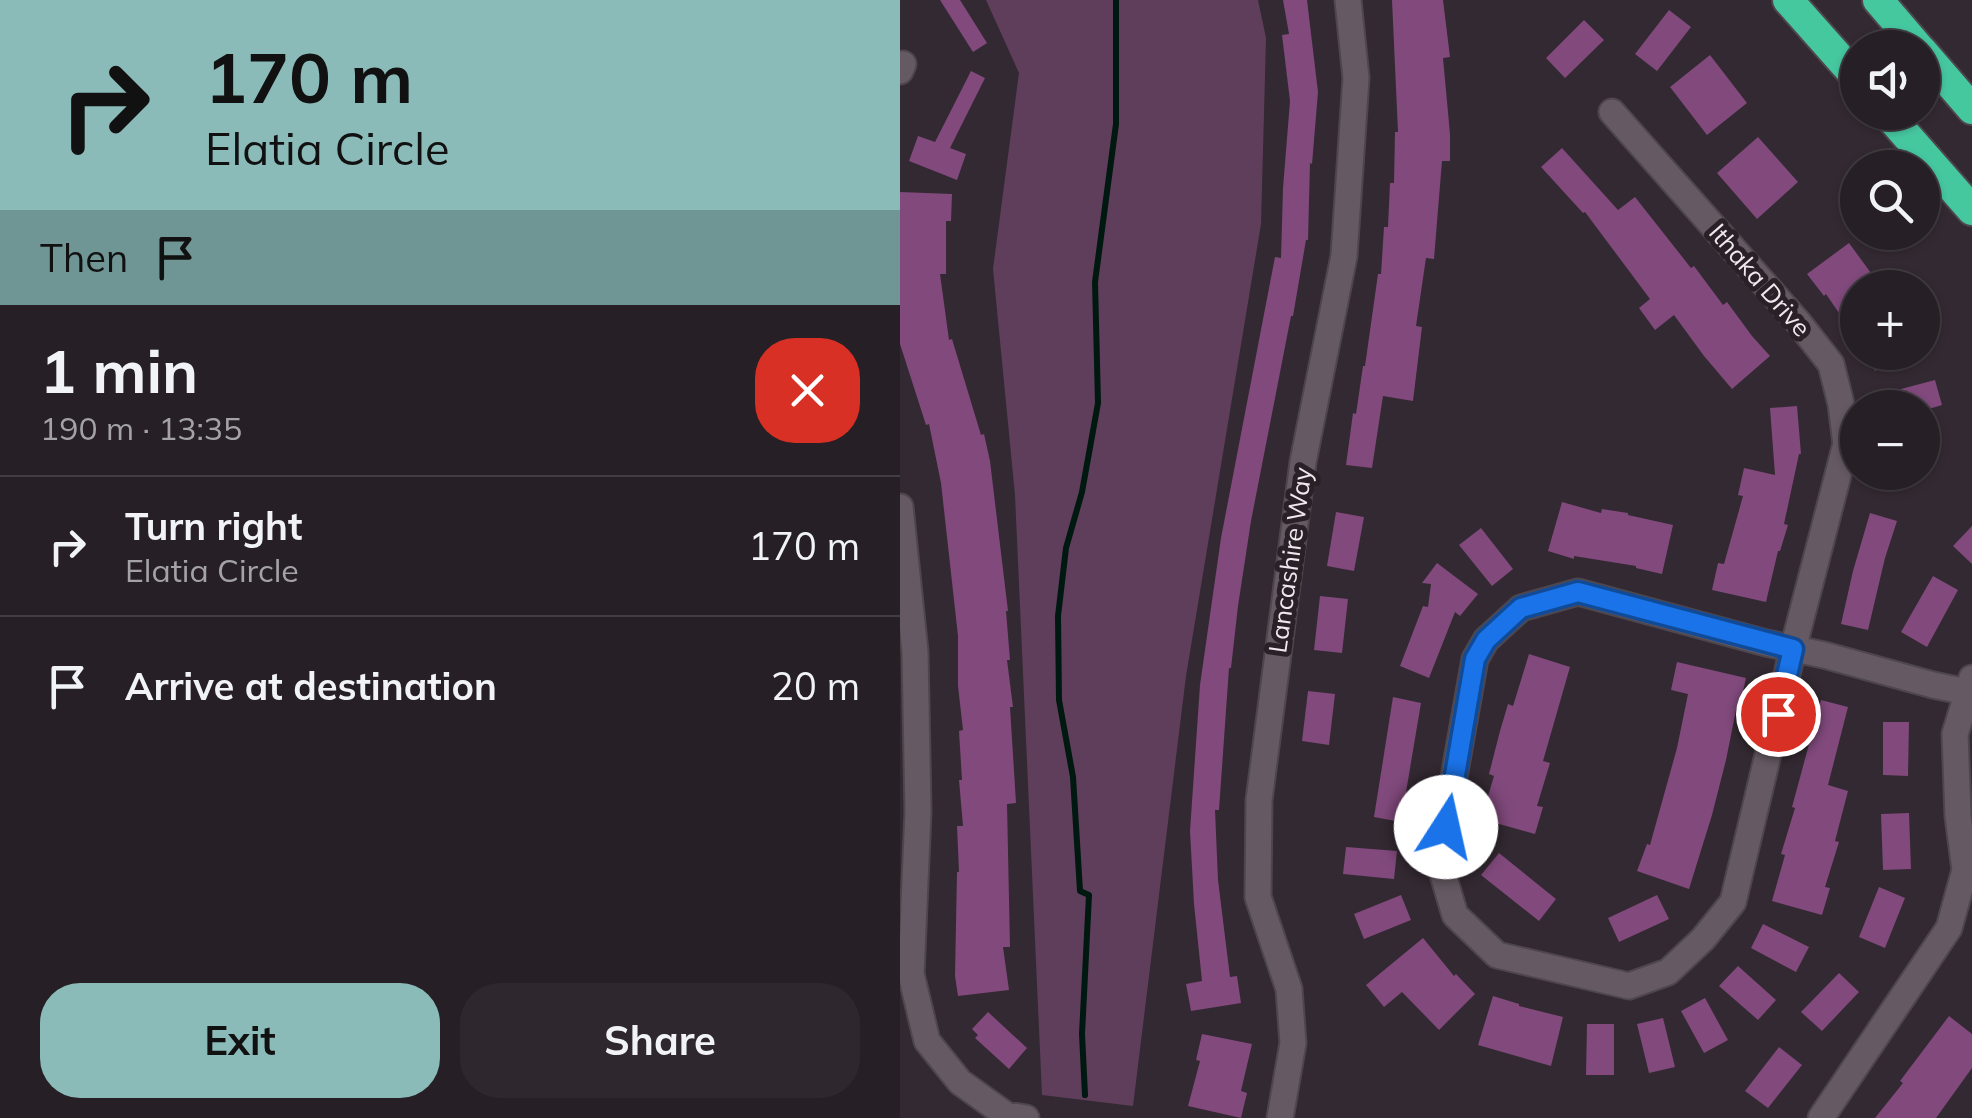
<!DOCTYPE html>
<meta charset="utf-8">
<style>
body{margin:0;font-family:Mulish,sans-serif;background:#2e272e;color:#f1f3f6;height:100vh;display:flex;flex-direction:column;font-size:38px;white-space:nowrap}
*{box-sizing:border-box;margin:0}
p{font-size:32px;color:#a4a2a7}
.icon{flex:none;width:55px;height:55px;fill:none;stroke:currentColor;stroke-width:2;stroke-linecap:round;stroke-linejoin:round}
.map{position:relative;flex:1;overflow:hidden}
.side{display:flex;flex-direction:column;background:#261f26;width:900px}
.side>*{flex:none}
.banner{background:#8bbbb9;color:#111;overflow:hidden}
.fabs{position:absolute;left:940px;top:30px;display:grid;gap:20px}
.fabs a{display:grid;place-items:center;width:100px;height:100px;border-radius:50%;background:#261f26;box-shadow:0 2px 8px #0004,0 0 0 2px #423d43;font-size:50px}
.pin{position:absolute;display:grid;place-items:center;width:85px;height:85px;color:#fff;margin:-42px;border:5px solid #fff;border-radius:50%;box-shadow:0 2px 10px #0007}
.me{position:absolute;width:110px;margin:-55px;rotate:10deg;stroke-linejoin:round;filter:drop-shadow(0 0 8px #0008)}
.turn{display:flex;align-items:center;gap:35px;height:210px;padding:0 40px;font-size:45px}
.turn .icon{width:130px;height:130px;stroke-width:2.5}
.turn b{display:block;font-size:70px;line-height:85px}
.then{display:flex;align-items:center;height:95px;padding:0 40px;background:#0003;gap:20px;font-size:38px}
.round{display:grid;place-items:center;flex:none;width:105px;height:105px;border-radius:40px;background:#2e272e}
.headline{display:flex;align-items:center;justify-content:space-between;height:170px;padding:0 40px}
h1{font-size:60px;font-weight:700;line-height:75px}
.action{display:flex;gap:20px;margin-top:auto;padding:20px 40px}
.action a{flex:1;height:115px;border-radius:40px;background:#8bbbb9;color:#111;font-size:40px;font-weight:700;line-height:115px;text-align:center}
.action a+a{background:#2e272e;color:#f1f3f6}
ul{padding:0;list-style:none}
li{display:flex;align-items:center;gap:30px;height:140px;padding:0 40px;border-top:2px solid #423d43}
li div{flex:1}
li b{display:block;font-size:38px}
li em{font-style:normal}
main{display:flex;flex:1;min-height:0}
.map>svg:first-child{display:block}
</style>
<main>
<section class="side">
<div class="banner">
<div class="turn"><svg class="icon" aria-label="right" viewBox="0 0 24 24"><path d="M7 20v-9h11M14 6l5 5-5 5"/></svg><div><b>170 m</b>Elatia Circle</div></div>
<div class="then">Then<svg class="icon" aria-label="arrive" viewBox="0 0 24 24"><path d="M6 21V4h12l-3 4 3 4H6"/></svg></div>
</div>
<div class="headline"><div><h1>1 min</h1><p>190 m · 13:35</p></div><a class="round" style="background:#d93025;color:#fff"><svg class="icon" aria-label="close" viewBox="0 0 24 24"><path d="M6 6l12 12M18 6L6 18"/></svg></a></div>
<ul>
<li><svg class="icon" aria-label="right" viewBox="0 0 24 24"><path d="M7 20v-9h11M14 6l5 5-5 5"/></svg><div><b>Turn right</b><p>Elatia Circle</p></div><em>170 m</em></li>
<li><svg class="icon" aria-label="arrive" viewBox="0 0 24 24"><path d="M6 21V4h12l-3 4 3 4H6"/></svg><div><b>Arrive at destination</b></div><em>20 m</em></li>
</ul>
<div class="action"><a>Exit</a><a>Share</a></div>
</section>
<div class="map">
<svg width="1072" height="1118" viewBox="0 0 1072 1118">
<rect width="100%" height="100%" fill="#332932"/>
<!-- green -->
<path fill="#5f3e5c" d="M86,0h272l8,38 -5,186 -75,452 -53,430 -91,-11 -27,-600 -22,-226 26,-196z"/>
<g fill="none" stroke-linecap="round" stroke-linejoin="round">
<!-- stream -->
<path stroke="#001910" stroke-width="6" d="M185,1095l-3,-61 7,-139 -9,-4 -7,-114 -14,-77 -1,-84 8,-68 16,-56 16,-89 -3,-121 21,-158v-124"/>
</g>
<!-- building -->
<path fill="#81497c" d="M40,0h20l27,43 -14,9z
M383,0h24l11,92 -6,72 -2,-1 -2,77h-2l-13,76h-2l-40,205 -13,85 -7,62h-2l-10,142h-4l3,70 12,97 7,-1 4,27 -50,8 -5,-27 16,-3 -8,-77 -4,-73 10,-146 21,-147 54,-281 6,1 2,-70 7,-87 -8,-66 7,-1z
M492,0h51l7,57 -7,1 7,76v27h-8l-8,98 -8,-1 -10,68 6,1 -9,74 -30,-5 -11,72 -26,-3 7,-52 3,1 7,-48h2l13,-92h3l3,-47h4l2,-44h4l1,-51h3z
M769,10l22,17 -34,44 -22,-17z
M684,20l20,20 -39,38 -19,-20z
M810,55l37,48 -40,32 -37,-48z
M71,71l14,7 -35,70 16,6 -9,26 -48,-19 9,-25 17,6z
M858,137l40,45 -41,37 -40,-46z
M662,148l56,62 17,-13 56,71 3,-2 29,39 4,-3 25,34 18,20 -38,33 -28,-33 -30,-41 -19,15 -16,-22 11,-9 -65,-87 -2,1 -42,-46z
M0,192l52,2 -1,27h-5v53h-6l9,66 3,-1 29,96 3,-1 6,27 18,150h-2l4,49h-3l6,47h-3l6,96 -9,1 3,143h-7l6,43 -51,6 -3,-20 2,-104h2l-2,-46h6l-4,-46h3l-3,-49 4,-1 -5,-44v-50l-17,-153 -12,-59 -3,1 -26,-81z
M949,243l33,45h-24v53l-32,-47 -2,2 -17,-22z
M965,352h43l-33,19z
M1035,380l7,25 -20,6v-3h-32l-4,-15z
M897,406l4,48h-2l-15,70 4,1 -8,26h-2l-12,51 -54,-12 6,-27 6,1 19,-68 -5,-1 6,-27 31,7 -5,-67z
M662,502l39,11 1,-4 26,4v2l45,10 -11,49 -26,-6v-2l-62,-10v3l-26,-8z
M436,512l28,5 -10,54 -27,-5z
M970,513l27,8 -12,37 -17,72 -27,-6 12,-53z
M1072,526v38l-19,-18z
M581,528l32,41 -21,17 -33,-41z
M537,563l41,31 -18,22 -5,-4 -26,66 -29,-12 23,-60 5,1 3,-23 -9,-1z
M1033,576l25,14 -31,57 -26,-15z
M420,596l28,3 -6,54 -28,-3z
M629,654l41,13 -27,94 7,2 -13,43 6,1 -8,27 -54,-15 13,-43 -5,-2 11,-43 8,-27 5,2z
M777,662l69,16 -6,27h-3l-11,55 -14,55 -23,74 -52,-18 10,-27 3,1 27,-97 11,-54 -17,-4z
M408,691l27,3 -6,51 -27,-4z
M493,697l28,6 -20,119 -27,-5z
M921,700l27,7 -20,78 20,6 -13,50 4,1 -14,45 5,1 -8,27 -50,-14 13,-46 -4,-1 14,-46 -3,-1z
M983,722h26l-1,54 -25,-1z
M1009,813l2,56 -28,1 -2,-56z
M446,847l51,4 -3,28 -51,-5z
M599,853l57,46 -17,22 -58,-46z
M979,887l26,11 -20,50 -26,-11z
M501,895l10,25 -47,19 -10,-25z
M757,895l12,24 -50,23 -11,-24z
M863,924l46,23 -13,25 -45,-24z
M523,938l31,38 2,-2 19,20 -36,36 -37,-38 -18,15 -18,-22z
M838,966l38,34 -18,20 -39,-34z
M939,973l20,19 -37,39 -21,-19z
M593,996l26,8v2l44,11 -12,49 -73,-21z
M805,998l23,42 -24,13 -23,-42z
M88,1012l39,36 -18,21 -34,-31 3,-3 -6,-6z
M1049,1016l23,18v34l-36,50h-61l28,-35 -3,-2z
M763,1018l12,49 -26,6 -12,-49z
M687,1024h27v51h-28z
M302,1034l50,10 -11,47 6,2 -6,25 -53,-12 12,-45 -4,-1z
M879,1047l23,18 -34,43 -23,-17z"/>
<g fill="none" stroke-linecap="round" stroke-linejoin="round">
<!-- street casing -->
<g stroke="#4e464d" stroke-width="29">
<path id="street" d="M0,71l3,-7
M712,112l186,210 33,42 10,40 5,40 -53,205 -60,253 -30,37 -35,33 -39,14 -132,-31 -42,-40 -16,-54 36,-202 11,-19 35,-32 57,-16 188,51 58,12 109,30 39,8
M0,507l15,145 3,160 -7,162 16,67 33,41 46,33 20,3
M380,1118l13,-75 -4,-54 -31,-92 1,-97 44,-338 41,-206 12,-178 -8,-78
M921,1118l128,-190 16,-58 -7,-54 -3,-82 17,-56"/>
</g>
<!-- highway casing -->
<g stroke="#4e464d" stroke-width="34">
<path id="highway" d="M888,0l70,79
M978,0l41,48
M1022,51l50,58
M986,112l86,98"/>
</g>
<!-- street -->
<use href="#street" stroke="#655a64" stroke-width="25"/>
<!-- highway -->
<use href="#highway" stroke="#46c89f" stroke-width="30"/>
</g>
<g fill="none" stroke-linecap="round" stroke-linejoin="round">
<!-- route casing -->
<g stroke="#114b97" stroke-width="25">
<path id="route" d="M546,827l29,-168 11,-19 35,-32 57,-16 215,57 -15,65"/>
</g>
<!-- route -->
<use href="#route" stroke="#1a73e8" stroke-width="18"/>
</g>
<g text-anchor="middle" stroke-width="10" stroke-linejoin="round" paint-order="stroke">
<!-- street labels -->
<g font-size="25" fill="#efe9ee" stroke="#292028">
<text transform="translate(860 280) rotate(49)" y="9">Ithaka Drive</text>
<text transform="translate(390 560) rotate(-82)" y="9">Lancashire Way</text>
</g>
</g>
</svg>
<div class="fabs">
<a><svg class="icon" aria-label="sound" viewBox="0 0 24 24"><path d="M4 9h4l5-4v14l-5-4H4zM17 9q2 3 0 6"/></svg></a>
<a><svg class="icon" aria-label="search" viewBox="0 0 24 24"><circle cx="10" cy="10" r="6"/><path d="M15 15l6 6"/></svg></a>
<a>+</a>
<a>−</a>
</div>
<div class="pin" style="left:878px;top:714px;background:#d93025"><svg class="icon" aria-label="arrive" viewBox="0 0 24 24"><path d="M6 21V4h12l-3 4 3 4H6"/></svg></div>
<svg class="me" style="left:546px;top:827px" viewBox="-20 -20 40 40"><circle r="19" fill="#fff"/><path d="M0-13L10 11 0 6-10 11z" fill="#1a73e8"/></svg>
</div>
</main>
